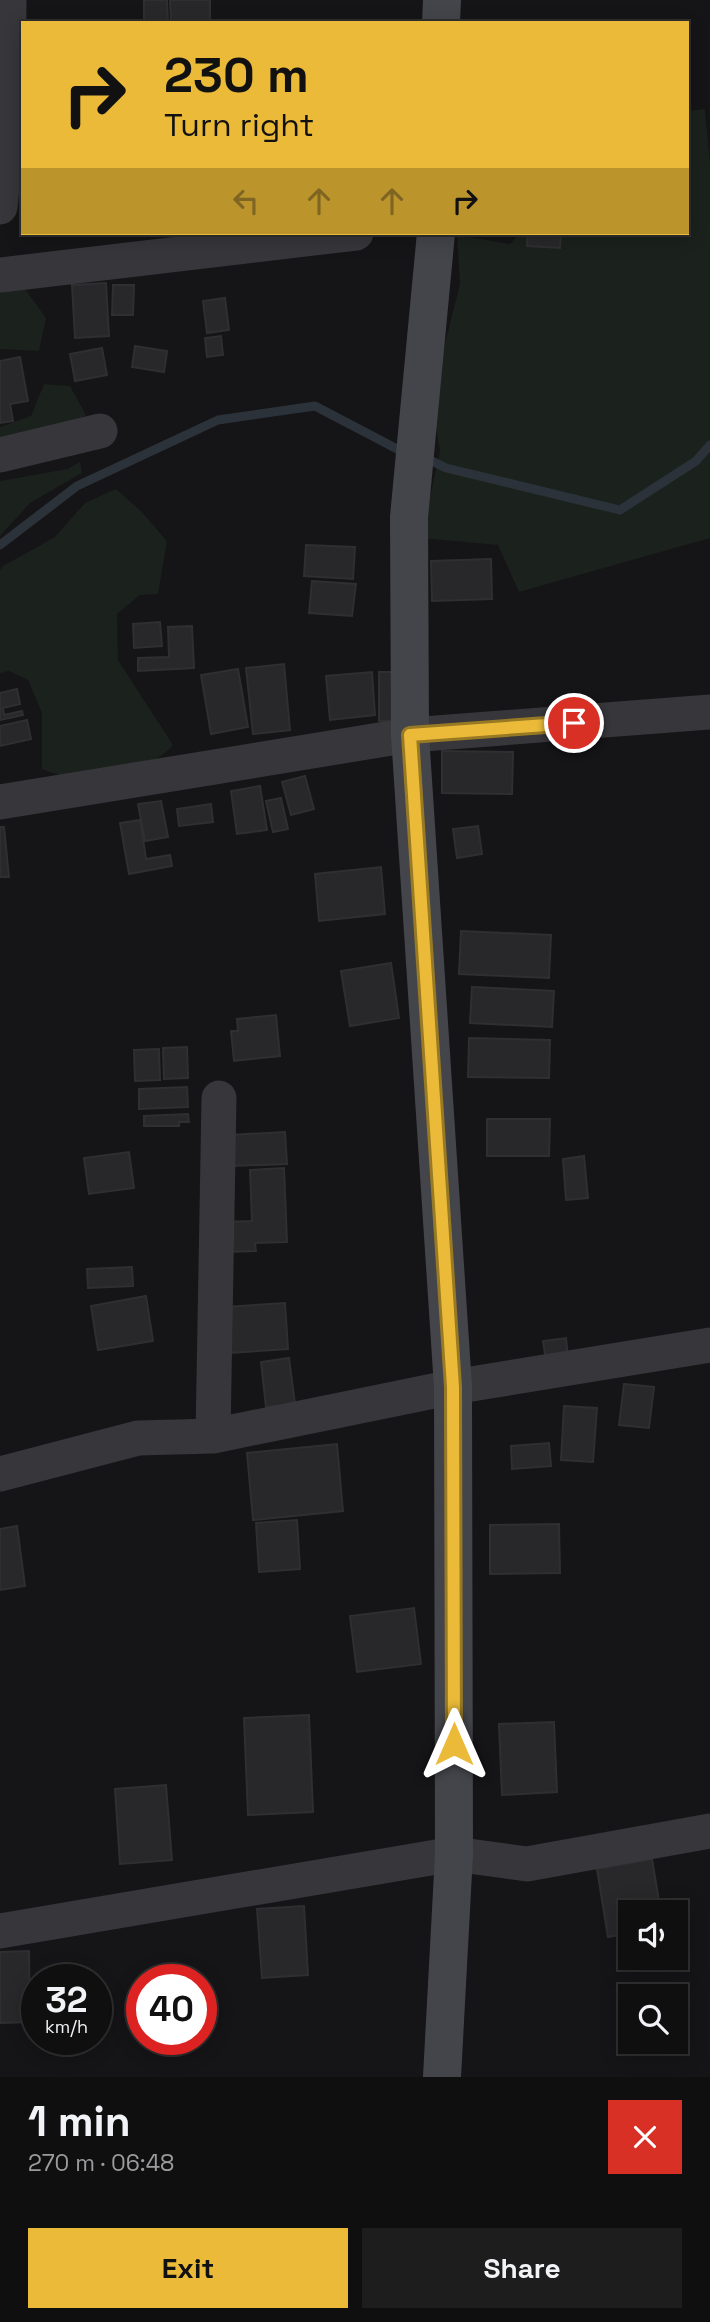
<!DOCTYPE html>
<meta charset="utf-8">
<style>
body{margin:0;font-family:"Space Grotesk",sans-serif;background:#1e1d1e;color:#f1f3f6;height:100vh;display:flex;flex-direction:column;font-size:26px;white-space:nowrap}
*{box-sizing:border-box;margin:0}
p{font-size:23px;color:#9c9c9f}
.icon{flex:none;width:38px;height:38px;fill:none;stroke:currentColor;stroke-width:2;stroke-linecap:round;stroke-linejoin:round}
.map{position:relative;height:2077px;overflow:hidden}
.details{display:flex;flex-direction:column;background:#100f10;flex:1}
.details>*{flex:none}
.banner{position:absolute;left:21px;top:21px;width:668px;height:214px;border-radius:0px;box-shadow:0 4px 18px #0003,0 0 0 2px #302f30;background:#eaba38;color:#111;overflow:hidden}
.fabs{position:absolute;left:618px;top:1900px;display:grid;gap:14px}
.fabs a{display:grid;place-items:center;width:70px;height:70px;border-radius:0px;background:#100f10;box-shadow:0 4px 18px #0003,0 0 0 2px #302f30;font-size:35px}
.speed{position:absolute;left:21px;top:1964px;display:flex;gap:14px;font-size:35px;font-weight:700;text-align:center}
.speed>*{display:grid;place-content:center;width:91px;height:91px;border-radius:50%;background:#100f10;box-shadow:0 4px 18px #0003,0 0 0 2px #302f30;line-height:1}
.speed small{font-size:18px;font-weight:400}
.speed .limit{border:10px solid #d22;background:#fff;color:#111}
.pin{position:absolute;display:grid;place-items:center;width:60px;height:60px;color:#fff;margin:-30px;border:4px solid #fff;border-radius:50%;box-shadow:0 2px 7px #0007}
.me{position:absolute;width:77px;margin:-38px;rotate:0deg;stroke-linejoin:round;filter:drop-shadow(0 0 5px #0008)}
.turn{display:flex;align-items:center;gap:24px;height:147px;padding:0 28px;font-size:32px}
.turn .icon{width:91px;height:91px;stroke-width:2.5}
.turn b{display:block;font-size:49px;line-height:60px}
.lanes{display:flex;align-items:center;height:66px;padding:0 28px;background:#0003;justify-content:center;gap:35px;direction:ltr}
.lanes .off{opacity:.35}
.round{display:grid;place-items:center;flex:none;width:74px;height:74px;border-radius:0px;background:#1e1d1e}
.head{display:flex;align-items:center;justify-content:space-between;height:119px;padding:0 28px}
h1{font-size:42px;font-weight:700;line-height:52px}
.button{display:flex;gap:14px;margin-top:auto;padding:14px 28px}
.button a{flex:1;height:80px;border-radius:0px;background:#eaba38;color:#111;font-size:28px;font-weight:700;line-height:80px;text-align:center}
.button a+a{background:#1e1d1e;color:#f1f3f6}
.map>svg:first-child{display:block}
</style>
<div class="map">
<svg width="710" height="2077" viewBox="0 0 710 2077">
<rect width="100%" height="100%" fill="#151416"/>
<!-- green -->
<path fill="#1b211c" d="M705,109l5,55v374l-191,54 -21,-47 -77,-7 19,-87 -9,-52 29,-115 -3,-49 53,9 10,-11h168v-122z
M23,286l23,32 -7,33 -39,-2v-58z
M44,384l26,2 16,29 -15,11 -71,17v-16l31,-11z
M80,462l2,11 -52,30 -30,33v-55l67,-12z
M116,489l25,22 26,30 -9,53 -18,1 -23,19 1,46 55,85c-19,24 -73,35 -104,32 -9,-1 -18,-5 -27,-8v-56l-14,-33 -19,-9 -9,2v-103l3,-4 52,-29 30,-34z"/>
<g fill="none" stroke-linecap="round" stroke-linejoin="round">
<!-- stream -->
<path stroke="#2b3239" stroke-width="9" d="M428,459l18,9 174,42 76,-49 14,-16
M0,545l77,-59 141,-66 97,-14 84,44"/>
</g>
<!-- building -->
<path fill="#28272a" stroke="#2f2f32" stroke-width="2" d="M144,0h23l1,23h-24z
M170,0h40v23h-39z
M528,233h33l-1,15 -33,-2z
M106,283l3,53 -34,2 -3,-53z
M113,285h21l-1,30h-21z
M225,298l4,32 -22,3 -4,-32z
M221,336l2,19 -16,2 -2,-19z
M135,346l32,5 -3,21 -32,-5z
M102,348l5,27 -32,6 -5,-27z
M20,357l8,44 -18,3 3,17 -13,2v-62z
M306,545l49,2 -2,32 -49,-3z
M491,559l1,40 -60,2 -1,-40z
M312,581l44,3 -4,32 -43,-3z
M160,622l2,24 -28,2 -1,-24z
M192,626l2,42 -56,3v-13l31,-1 -1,-30z
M284,664l6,66 -37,4 -7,-66z
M238,669l10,58 -37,7 -10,-59z
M372,672l3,43 -45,5 -4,-44z
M379,672h21v49h-21z
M17,689l3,15 -17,4 1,7 18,-4 1,4 -23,5v-27z
M27,720l4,19 -31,7v-20z
M442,751l71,1 -1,42 -70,-1z
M305,776l9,33 -23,6 -9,-33z
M260,786l7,44 -30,4 -6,-43z
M281,798l7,31 -15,3 -7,-31z
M161,801l7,36 -23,4 -7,-37z
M211,804l2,18 -34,4 -2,-17z
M140,820l6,39 24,-4 2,11 -43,8 -9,-51z
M478,826l4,28 -25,4 -4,-29z
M0,827h4l5,50h-9z
M381,867l4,47 -66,7 -4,-47z
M461,931l90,4 -2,43 -90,-4z
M391,963l8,55 -49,8 -9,-55z
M472,987l82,4 -2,36 -82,-4z
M276,1015l4,41 -46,5 -3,-30h7l-1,-12z
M469,1038l81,2 -1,38 -81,-1z
M187,1047l1,31 -24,1 -1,-31z
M159,1049l1,31 -25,1 -1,-31z
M187,1087l1,20 -49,2v-20z
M188,1114l1,8h-10v4h-35v-10z
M487,1119h63l-1,37h-62z
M285,1132l2,32 -56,2 -1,-31z
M129,1152l5,36 -45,6 -5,-36z
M584,1156l4,42 -22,2 -3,-41z
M284,1168l3,74 -32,1 1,8 -31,1 -1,-30 28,-1 -2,-51z
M132,1267l1,19 -45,2 -1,-19z
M146,1296l7,45 -55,9 -7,-44z
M285,1303l3,46 -59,4 -3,-46z
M566,1338l2,20 -22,3 -3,-20z
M289,1358l6,46 -29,3 -5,-45z
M624,1384l30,3 -5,41 -30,-3z
M564,1406l33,2 -4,54 -32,-2z
M549,1443l2,23 -39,3 -1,-23z
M337,1444l6,67 -90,9 -6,-67z
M297,1520l3,49 -41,3 -3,-49z
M559,1524l1,49 -70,1v-49z
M17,1526l8,60 -25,4v-61z
M414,1608l7,56 -64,8 -7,-56z
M309,1715l4,97 -65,3 -4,-97z
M554,1722l3,70 -55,3 -3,-71z
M166,1785l6,75 -52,4 -5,-75z
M652,1859l9,54h-31v20l-22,4 -11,-68z
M304,1906l4,69 -46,3 -5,-69z
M29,1951l1,71 -30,1v-71z"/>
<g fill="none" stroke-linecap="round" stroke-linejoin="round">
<!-- street -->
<path stroke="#36363b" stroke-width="35" d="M0,207l8,-79 1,-128
M0,275l356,-42
M0,455l100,-24
M0,802l410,-67 300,-23
M213,1436l6,-338
M0,1474l138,-36 75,-2 240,-49 257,-42
M0,1931l454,-77 73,10 183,-33"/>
<!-- secondary -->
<path stroke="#44454b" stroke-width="38" d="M441,23l1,-23
M436,233l-27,284 1,218 43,652 1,467 -12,223"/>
</g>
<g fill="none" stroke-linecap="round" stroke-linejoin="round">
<!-- route casing -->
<g stroke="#987924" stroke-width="18">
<path id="route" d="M454,1744l-1,-357 -43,-652 164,-12"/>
</g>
<!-- route -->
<use href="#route" stroke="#eaba38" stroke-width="12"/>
</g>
</svg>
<div class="fabs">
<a><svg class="icon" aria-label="sound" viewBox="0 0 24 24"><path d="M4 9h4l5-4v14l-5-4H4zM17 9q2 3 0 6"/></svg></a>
<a><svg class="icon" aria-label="search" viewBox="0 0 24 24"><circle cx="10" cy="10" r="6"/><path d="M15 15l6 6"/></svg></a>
</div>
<div class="speed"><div>32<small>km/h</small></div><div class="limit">40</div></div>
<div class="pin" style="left:574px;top:723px;background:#d93025"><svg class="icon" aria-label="arrive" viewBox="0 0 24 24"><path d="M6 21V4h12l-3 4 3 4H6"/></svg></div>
<svg class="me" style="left:454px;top:1744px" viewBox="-20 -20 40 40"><path d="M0-17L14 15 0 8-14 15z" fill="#eaba38" stroke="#fff" stroke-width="4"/></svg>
<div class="banner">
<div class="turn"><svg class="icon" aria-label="right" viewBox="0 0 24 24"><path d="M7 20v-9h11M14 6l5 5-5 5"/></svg><div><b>230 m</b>Turn right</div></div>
<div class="lanes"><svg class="icon off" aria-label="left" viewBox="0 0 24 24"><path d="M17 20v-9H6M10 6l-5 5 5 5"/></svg><svg class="icon off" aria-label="ahead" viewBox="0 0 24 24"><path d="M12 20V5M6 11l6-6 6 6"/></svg><svg class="icon off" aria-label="ahead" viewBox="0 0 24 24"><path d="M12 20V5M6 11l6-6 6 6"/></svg><svg class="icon" aria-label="right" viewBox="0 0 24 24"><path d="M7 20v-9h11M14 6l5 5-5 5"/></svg></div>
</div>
</div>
<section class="details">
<div class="head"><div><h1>1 min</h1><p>270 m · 06:48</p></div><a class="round" style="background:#d93025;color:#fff"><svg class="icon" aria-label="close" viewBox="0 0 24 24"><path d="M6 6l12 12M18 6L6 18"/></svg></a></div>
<div class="button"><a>Exit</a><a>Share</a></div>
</section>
